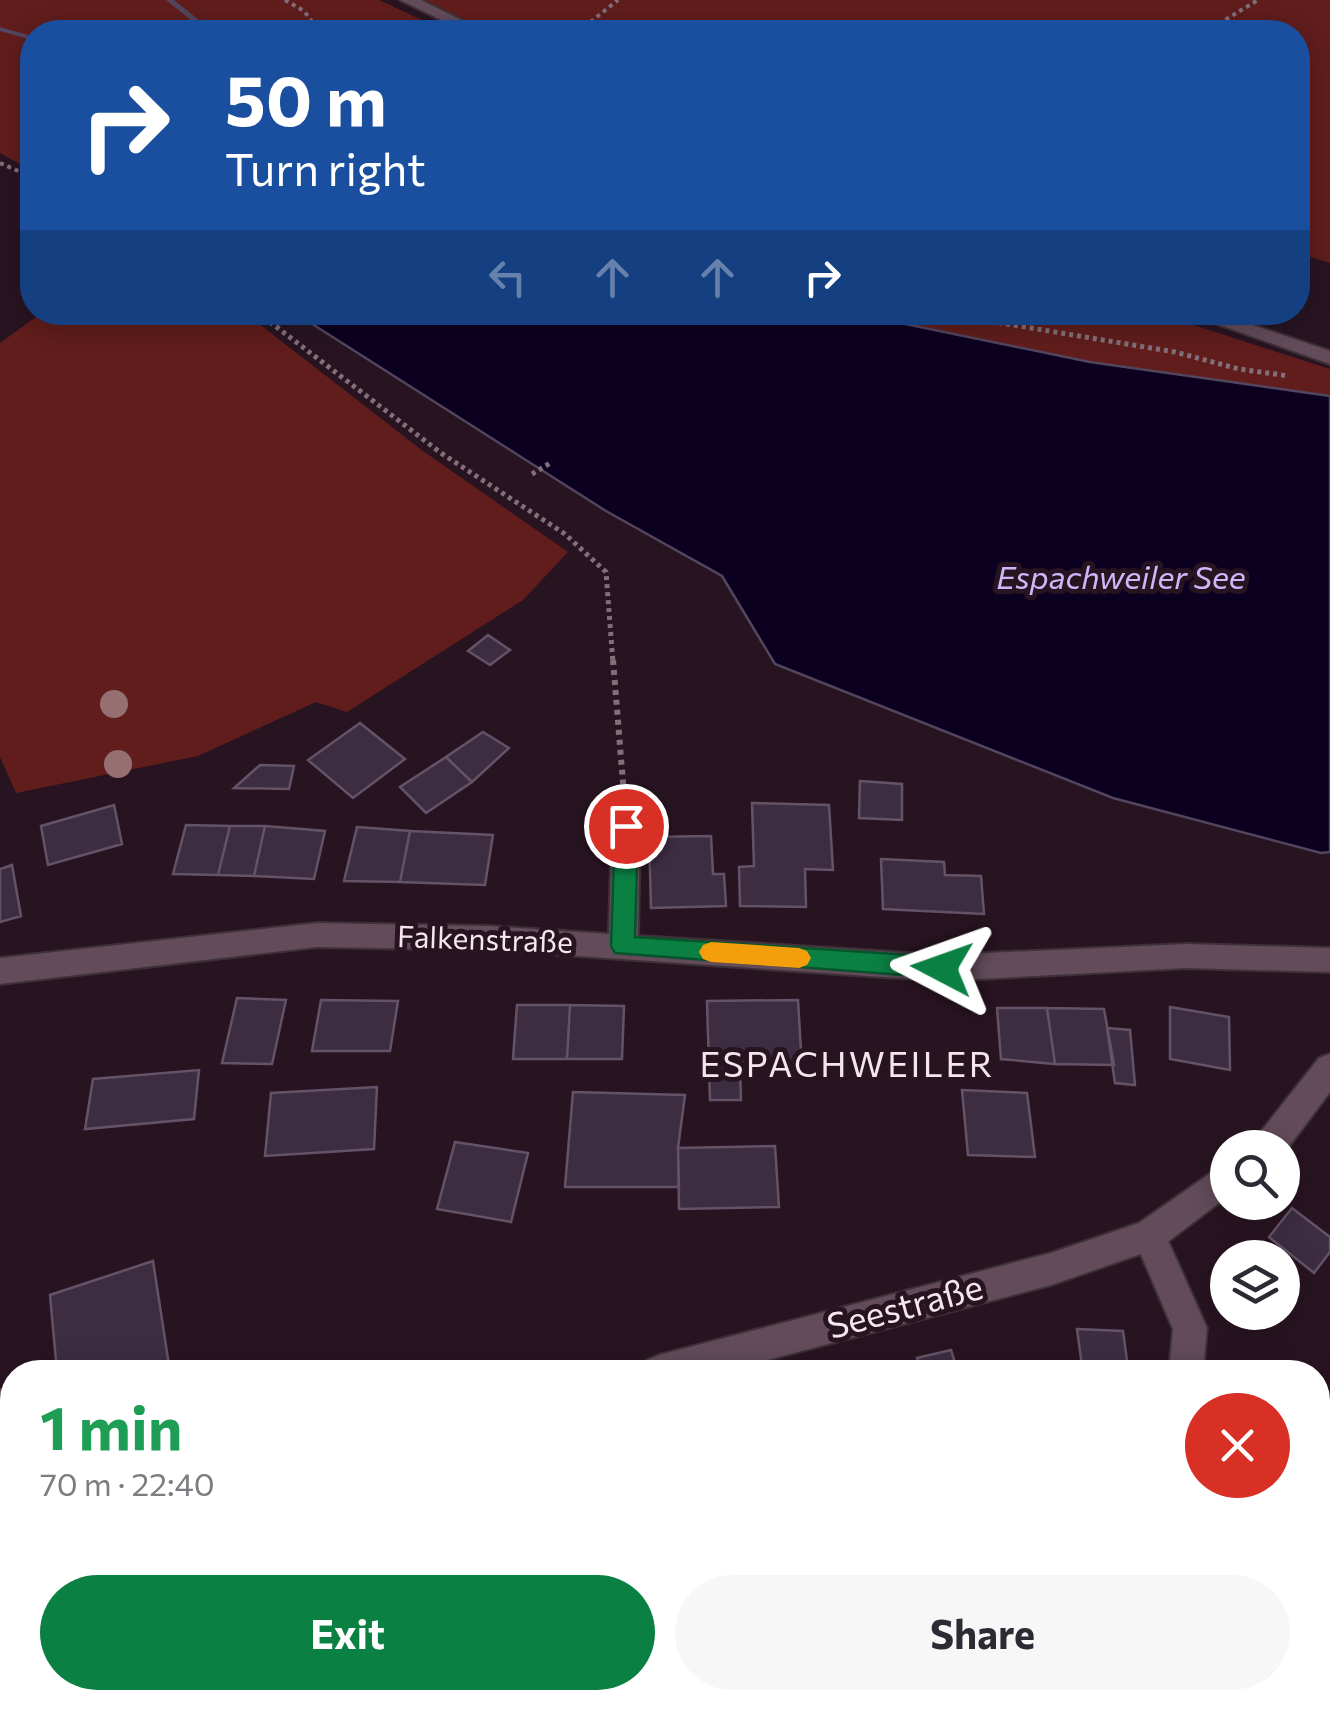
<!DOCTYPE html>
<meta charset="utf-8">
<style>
body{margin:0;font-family:Commissioner,sans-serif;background:#f7f7f7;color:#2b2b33;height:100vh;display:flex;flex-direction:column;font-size:38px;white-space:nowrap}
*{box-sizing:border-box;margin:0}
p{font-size:32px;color:#7c7c81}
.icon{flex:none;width:55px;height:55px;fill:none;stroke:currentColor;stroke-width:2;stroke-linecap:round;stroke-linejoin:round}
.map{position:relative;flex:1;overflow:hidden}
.drawer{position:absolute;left:0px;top:1360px;width:1330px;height:350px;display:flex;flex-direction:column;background:#fff;border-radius:40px 40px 0 0;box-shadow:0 5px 25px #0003}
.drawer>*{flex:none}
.hud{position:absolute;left:20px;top:20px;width:1290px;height:305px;border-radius:40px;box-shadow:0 5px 25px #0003;background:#1a4fa0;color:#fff;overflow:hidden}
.fabs{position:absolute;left:1210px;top:1130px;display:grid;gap:20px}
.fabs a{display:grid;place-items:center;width:90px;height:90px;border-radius:50%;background:#fff;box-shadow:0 5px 25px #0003;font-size:50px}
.pin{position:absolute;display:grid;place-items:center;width:85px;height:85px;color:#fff;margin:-42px;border:5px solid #fff;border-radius:50%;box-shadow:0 2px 10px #0007}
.me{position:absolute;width:110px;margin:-55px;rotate:274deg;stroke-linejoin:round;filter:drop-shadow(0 0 8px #0008)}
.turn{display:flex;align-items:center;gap:35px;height:210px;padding:0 40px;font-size:45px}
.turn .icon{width:130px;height:130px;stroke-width:2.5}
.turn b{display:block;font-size:70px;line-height:85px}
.lanes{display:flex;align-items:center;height:95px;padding:0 40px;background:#0003;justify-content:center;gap:50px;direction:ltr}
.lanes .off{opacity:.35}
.round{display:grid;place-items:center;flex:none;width:105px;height:105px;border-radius:52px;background:#f7f7f7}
.overview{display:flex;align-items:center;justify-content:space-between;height:170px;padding:0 40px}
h1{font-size:60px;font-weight:700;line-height:75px;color:#1e9e55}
.action{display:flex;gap:20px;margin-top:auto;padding:20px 40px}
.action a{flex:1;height:115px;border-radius:60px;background:#0b8043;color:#fff;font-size:40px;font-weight:700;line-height:115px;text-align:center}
.action a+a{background:#f7f7f7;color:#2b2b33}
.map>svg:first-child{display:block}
</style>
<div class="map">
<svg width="1330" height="1710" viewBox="0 0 1330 1710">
<rect width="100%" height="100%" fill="#281421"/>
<!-- green -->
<path fill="#601d1c" d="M0,0h379l69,32h-416v139l-32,-18z
M419,0h911v263l-32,-10v-221h-806z
M43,312l202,1 178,138 145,101 -45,48 -176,112 -31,-10 -118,54 -182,37 -16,-36v-414z
M852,313h304l174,56v27l-240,-34z
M12,1573v125h511l3,12h-526v-134z
M1318,1639l12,12v59h-618l30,-12h576z"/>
<!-- water -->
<path fill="#0c0020" stroke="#52455e" stroke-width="2.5" d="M295,313h557l238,49 240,34v456l-9,1 -208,-55 -338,-134 -53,-88 -116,-65z"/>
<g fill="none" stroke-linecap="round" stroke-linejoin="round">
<!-- stream -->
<path fill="#52455e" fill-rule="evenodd" d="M166,0h8l40,32h-8z
M0,27l32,9v4l-32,-9z"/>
</g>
<!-- building -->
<path fill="#3d2d41" stroke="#645368" stroke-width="2.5" d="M488,635l22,15 -20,15 -22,-14z
M360,723l45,36 -52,39 -45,-38z
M483,732l26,16 -37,34 -26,-25z
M446,757l26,25 -46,31 -26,-26z
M260,765l34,1 -5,23 -55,-1z
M860,781l42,3v36l-43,-2z
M752,803l77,2 4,65 -28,-1 1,38 -66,-1 -1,-39 15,-1z
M114,805l8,39 -74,21 -7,-39z
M186,825l44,1 -12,49 -45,-1z
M230,826h35l-11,50 -36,-1z
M265,826l60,5 -11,48 -60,-3z
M357,827l53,4 -10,51 -56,-1z
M410,831l83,4 -8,50 -85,-3z
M711,836l2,38h11l2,32 -75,2 -2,-71z
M881,859l63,3 1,13 36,1 3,38 -101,-5z
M12,865l9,51 -21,6v-53z
M237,998l49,2 -14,64 -50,-1z
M321,1000l77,1 -8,50h-78z
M798,1000l4,68h-62l1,32h-31l-3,-99z
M517,1005h53l-3,54h-54z
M570,1005l54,1 -2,53h-55z
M1170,1007l59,10 1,53 -60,-11z
M997,1008h50l8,56 -54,-5z
M1047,1008l57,1 10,56 -59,-1z
M1107,1028l23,2 5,55 -20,-2z
M199,1070l-5,49 -109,10 8,-50z
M377,1087l-3,62 -109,7 6,-63z
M962,1090l65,3 8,64 -67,-2z
M573,1092l112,3 -7,53 1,39h-114z
M455,1142l73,11 -17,69 -74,-13z
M775,1146l4,61 -100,2 -1,-61z
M1292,1208l38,29v15l-16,21 -45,-36z
M153,1261l17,111h-113l-7,-77z
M1077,1329l46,2 5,37 -46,-2z
M951,1350l7,22h-36l-5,-14z
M12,1385v48l-12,4v-47z"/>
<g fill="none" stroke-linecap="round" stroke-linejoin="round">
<!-- minor casing -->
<g stroke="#3e3038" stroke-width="4">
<path id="minor" d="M400,0h21l65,32h-20z
M1183,312h31l116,39v13z
M626,815l10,3 4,8 -2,110 304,19 245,-11 143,4v24l-143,-4 -245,13 -454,-31 -171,-3 -317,37v-26l317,-35 171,3 121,8 3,-108 4,-8z
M1149,1220l12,5 46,103 -4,44h-34l4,-43 -40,-93 4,-11z"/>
</g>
<!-- tertiary casing -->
<g stroke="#3e3038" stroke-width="4">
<path id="tertiary" d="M1330,1054v38l-43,57 -5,4v-5h-34l71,-90z
M1228,1161v35l-67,51 -110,38 -329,87h-80l5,-12 12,-5 392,-102 88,-30z
M12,1524v37l-12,5v-38z"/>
</g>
<!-- path-far2 -->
<path stroke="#816f7a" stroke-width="4" stroke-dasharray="4 4" stroke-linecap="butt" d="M285,0l19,11 16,21
M578,32l40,-32
M1205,32l53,-32
M0,163l32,14"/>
<!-- path-far1 -->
<path stroke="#816f7a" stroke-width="5" stroke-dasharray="4 4" stroke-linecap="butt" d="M257,312l184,141 124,81 41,38 7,91
M935,312l240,40 64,17 50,7
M532,474l20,-12"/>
<!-- path -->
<path stroke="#816f7a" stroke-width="6" stroke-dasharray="5 5" stroke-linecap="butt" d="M613,660l11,135"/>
<!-- minor -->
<use href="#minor" fill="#634b5a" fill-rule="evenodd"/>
<!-- tertiary -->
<use href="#tertiary" fill="#634b5a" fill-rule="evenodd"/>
</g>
<!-- trees -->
<g fill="#956f72">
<circle cx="114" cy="704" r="14"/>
<circle cx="118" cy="764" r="14"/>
</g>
<!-- route -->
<path fill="#0b8043" stroke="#07532c" stroke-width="2.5" d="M626,817l12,9 -3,111 307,20 9,3 3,8 -3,7 -9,3 -327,-25 -4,-7 4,-120z"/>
<!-- slow -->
<path fill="#f59e0b" d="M711,942l88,6 8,3 4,7 -4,7 -8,3 -88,-6 -8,-3 -4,-7 4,-7z"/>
<g text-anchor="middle" stroke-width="10" stroke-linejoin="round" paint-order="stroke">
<!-- street labels -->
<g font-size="30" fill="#f5e6ee" stroke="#281421">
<text transform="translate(485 940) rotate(2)" y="10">Falkenstraße</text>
</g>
<!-- water labels -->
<g font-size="32" font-style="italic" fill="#ccb8f9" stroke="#281421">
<text x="1121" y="589">Espachweiler See</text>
</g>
<!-- quarter labels -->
<g font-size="35" letter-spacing="2.5" fill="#f5e6ee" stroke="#281421">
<text x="847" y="1077">ESPACHWEILER</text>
</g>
<!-- near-street labels -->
<g font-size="35" fill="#f5e6ee" stroke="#281421">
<text transform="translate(905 1307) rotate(-15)" y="12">Seestraße</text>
</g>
</g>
</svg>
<div class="fabs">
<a><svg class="icon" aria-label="search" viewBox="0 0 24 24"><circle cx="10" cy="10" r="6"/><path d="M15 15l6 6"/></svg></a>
<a><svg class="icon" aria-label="layers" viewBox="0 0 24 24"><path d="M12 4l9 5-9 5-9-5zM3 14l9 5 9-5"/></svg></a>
</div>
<div class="pin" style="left:626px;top:826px;background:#d93025"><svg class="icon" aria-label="arrive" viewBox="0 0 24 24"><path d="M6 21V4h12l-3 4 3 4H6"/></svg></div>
<svg class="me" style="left:942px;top:968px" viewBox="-20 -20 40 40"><path d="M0-17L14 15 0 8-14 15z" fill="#0b8043" stroke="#fff" stroke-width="4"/></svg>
<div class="hud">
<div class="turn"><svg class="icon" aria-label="right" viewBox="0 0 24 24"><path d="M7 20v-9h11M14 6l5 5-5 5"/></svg><div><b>50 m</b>Turn right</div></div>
<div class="lanes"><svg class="icon off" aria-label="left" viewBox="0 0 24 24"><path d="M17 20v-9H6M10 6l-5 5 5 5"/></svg><svg class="icon off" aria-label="ahead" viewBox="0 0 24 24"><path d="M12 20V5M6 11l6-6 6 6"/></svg><svg class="icon off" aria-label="ahead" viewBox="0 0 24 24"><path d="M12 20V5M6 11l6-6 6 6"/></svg><svg class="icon" aria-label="right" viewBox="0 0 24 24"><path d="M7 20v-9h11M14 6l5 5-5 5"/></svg></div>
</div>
<section class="drawer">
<div class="overview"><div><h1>1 min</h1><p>70 m · 22:40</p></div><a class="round" style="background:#d93025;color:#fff"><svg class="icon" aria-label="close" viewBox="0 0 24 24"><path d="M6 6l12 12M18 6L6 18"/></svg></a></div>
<div class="action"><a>Exit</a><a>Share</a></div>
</section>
</div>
